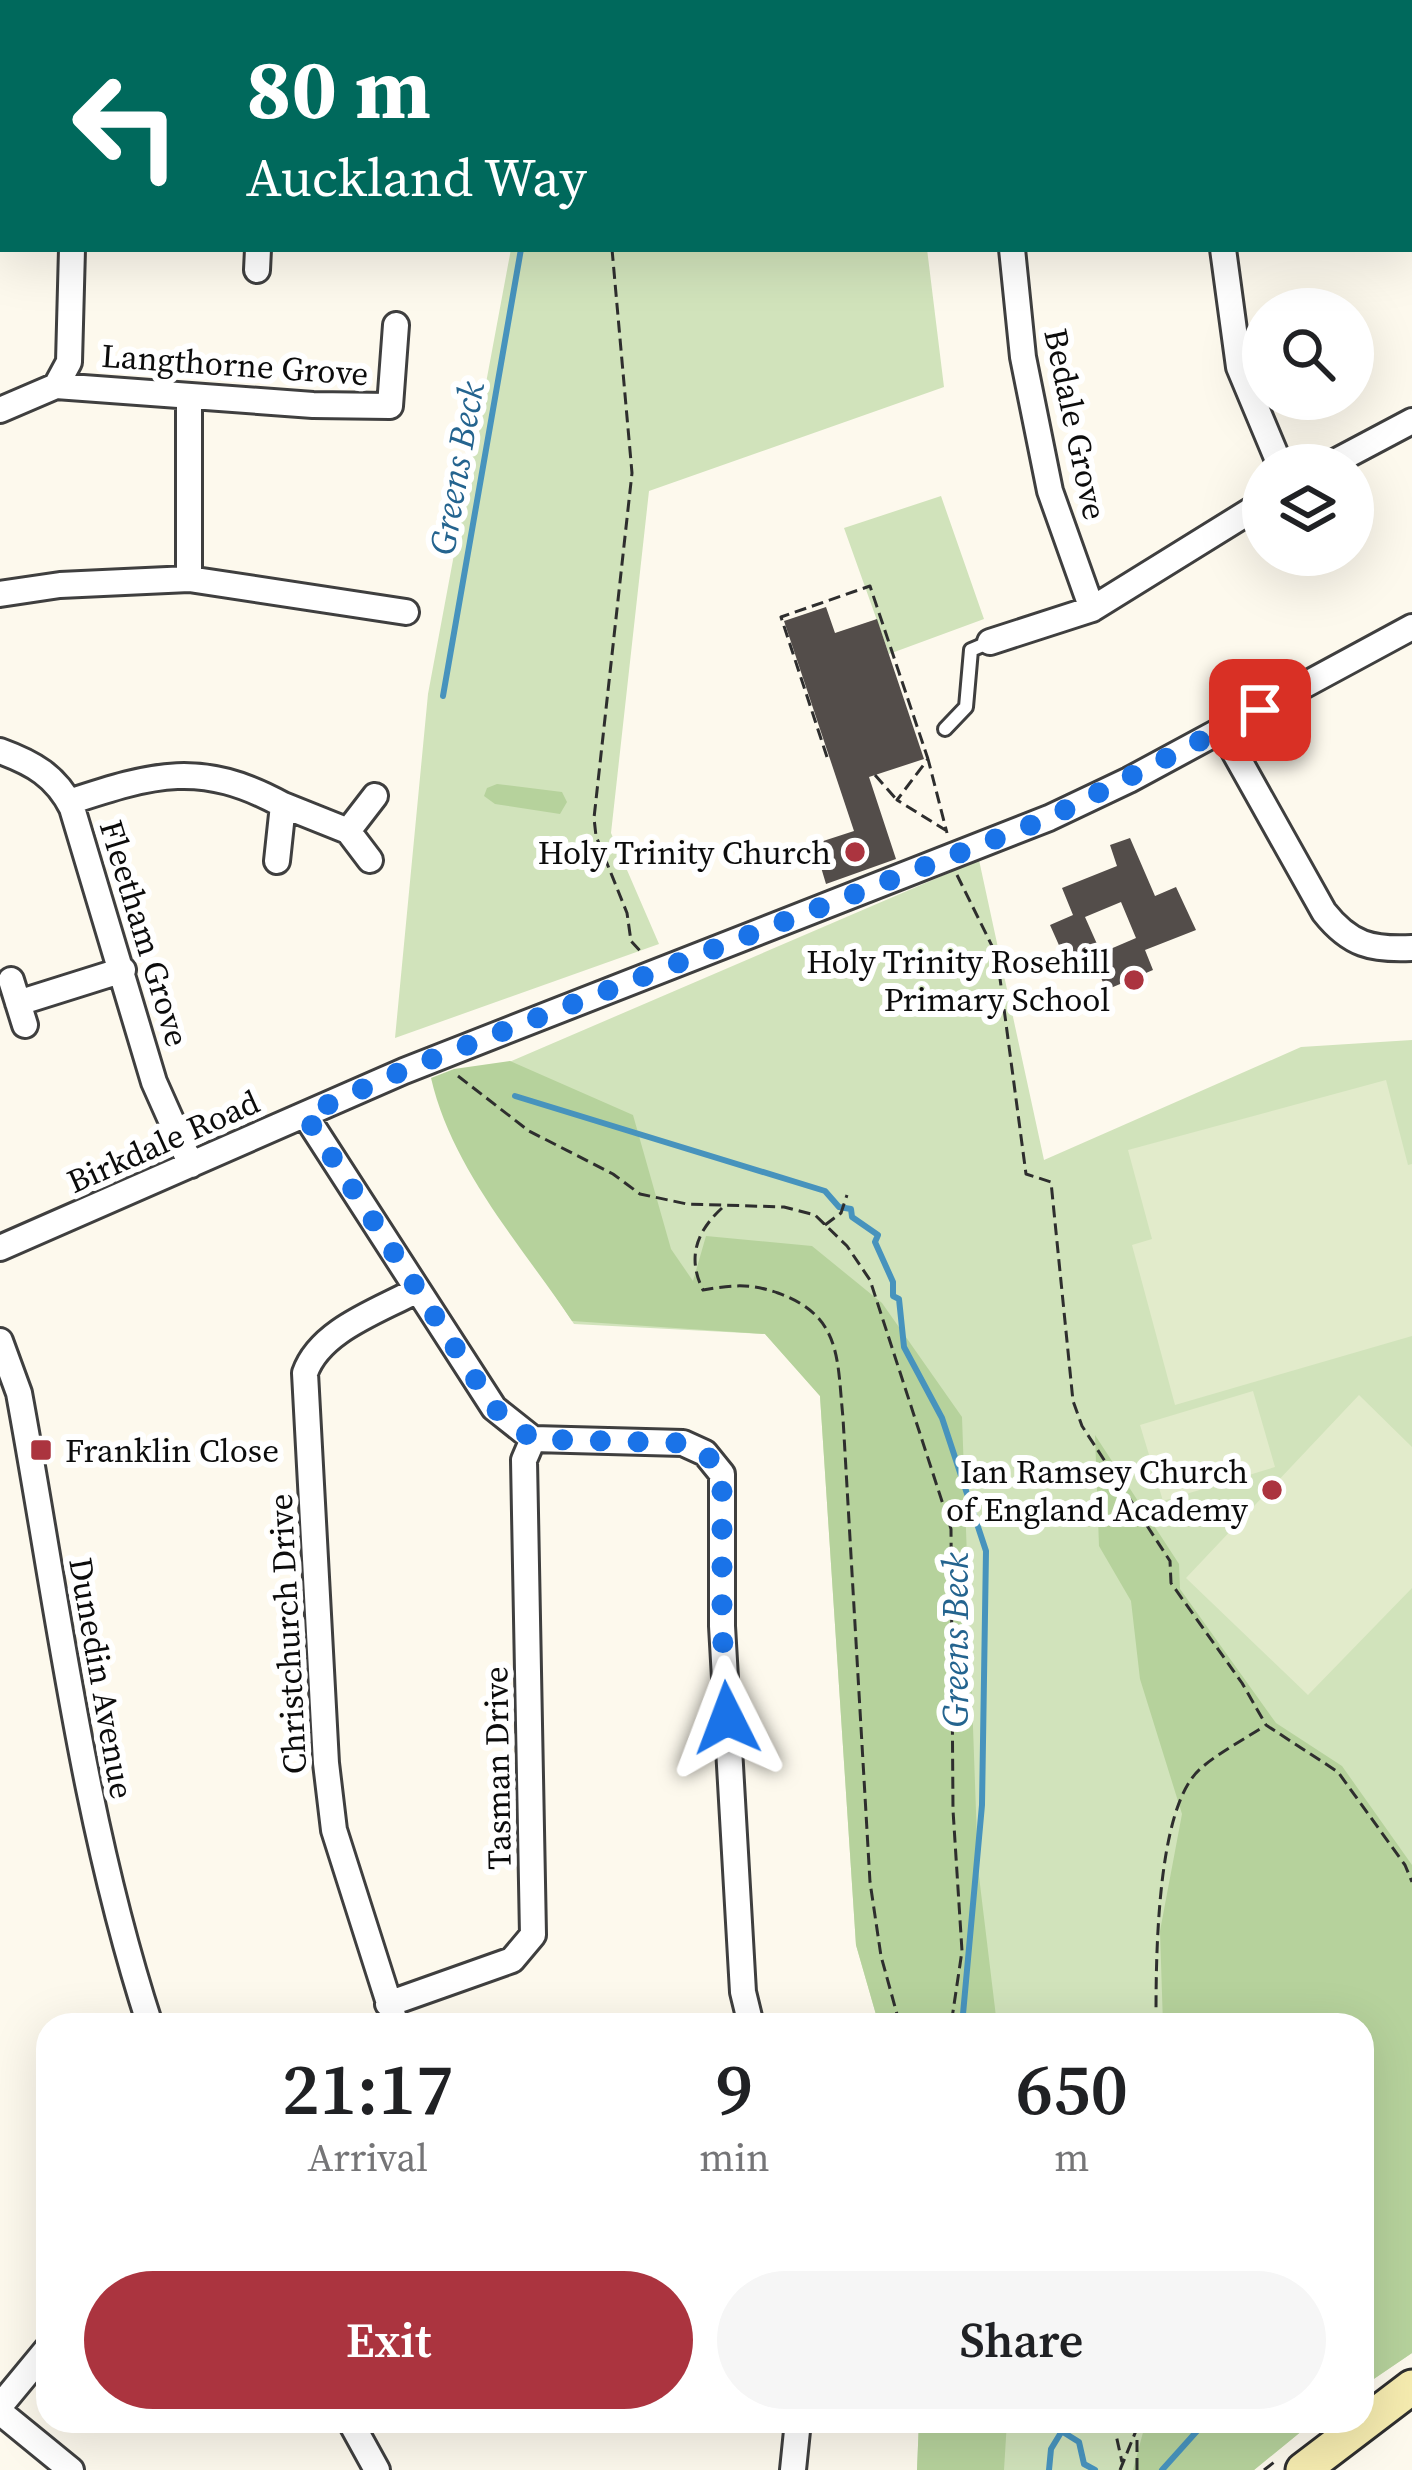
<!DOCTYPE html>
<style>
body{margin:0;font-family:"Source Serif 4",serif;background:#f6f6f6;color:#202124;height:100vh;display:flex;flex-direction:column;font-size:45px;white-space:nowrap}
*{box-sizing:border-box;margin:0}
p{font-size:39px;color:#757577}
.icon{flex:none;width:66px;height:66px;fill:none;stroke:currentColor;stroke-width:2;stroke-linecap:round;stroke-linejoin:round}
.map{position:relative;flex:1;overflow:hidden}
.panel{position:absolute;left:36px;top:2013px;width:1338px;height:420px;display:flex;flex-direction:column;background:#fff;border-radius:36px;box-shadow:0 12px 48px #0002}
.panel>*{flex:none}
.hud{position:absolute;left:0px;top:0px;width:1413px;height:252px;box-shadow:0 12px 48px #0002;background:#00695c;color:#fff;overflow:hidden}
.fabs{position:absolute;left:1242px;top:288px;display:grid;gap:24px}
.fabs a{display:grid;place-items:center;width:132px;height:132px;border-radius:50%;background:#fff;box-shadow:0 12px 48px #0002;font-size:60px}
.pin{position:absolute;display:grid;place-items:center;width:102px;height:102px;color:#fff;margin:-51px;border-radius:24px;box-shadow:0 6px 18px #0006}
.me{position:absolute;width:132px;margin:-66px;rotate:357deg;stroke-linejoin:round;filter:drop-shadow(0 0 9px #0008)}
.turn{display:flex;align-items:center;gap:42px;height:252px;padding:0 48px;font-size:54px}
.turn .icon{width:156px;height:156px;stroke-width:2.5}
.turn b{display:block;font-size:84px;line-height:102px}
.eta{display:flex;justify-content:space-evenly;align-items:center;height:204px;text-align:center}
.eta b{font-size:72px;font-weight:600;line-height:84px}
.cta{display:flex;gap:24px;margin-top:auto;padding:24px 48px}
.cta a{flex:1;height:138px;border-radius:72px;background:#ab343f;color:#fff;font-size:48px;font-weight:600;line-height:138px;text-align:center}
.cta a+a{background:#f6f6f6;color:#202124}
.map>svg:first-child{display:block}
</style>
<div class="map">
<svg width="1412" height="2470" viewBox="0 0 1412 2470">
<rect width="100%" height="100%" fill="#fdf9ed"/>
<!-- green -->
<path fill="#d1e3bb" d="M557,0h258l28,3h-286z
M511,249h416l17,138 -295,104 -38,342 48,111 -264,94 33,-344z
M941,496l43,123 -95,35 -45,-126z
M979,860l65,300 257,-113 111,-7v1313l-50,34v-362h-483l-23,-80 -36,-549 -55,-62 -191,-10 -109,-162 21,-90z
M919,2421h395l-60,49h-337z"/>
<!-- forest -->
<path fill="#b6d29c" d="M497,784l65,8 5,10 -7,12 -65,-10 -11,-8 3,-8z
M510,1061l123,54 38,134 22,32 13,-45 106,10 70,57 80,114 16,451 19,157h-118l-23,-80 -36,-549 -55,-62 -193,-13c-51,-76 -120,-152 -141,-243l23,-9z
M1095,1435l84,129 1,25 96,134 66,43 70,99v488l-50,34v-362h-199l-3,-94 22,-117 -42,-135 -9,-78 -32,-55z
M919,2421h88l-3,49h-87z
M1146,2421h168l-60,49h-121z"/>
<!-- pitch -->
<path fill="#e2ebcb" d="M1386,1080l22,85 4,-1v172l-237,69 -43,-160 20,-6 -24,-89z
M1253,1391l22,76 -112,34 -23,-76z
M1359,1395l53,52v141l-104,107 -122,-117z"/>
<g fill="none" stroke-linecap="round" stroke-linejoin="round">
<!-- stream -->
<path stroke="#4793bd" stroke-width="6" d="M443,696l78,-447
M515,1096l310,95 14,16 12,2 1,8 26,18 -3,7 18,40v14l6,3 5,48 38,71 44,133 -4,254 -20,220
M1063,2432l16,10 5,22 11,6
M1049,2470l2,-21 17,-28
M1162,2470l44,-49"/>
</g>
<!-- building -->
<path fill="#534d4a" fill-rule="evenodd" d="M826,607l9,26 42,-14 47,140 -55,18 27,82 -70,25 -12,-40 40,-13 -70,-210z
M1130,838l25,58 21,-9 20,43 -51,20 8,20 -47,20 -12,-30 -24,10 -20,-45 23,-10 -11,-27 55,-22 -7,-21zM1121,902l15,36 -35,15 -16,-36z"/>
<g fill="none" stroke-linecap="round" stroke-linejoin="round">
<!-- lane casing -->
<g stroke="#3f3f3f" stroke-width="18">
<path id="lane" d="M945,729l21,-22 5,-57 19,-8"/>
</g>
<!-- street casing -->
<g stroke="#3f3f3f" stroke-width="30">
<path id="street" d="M60,0l1,3
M1242,0l11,3
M264,3l2,-3
M1014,3l1,-3
M1410,45l2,1
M0,188h3
M1012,249l11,108 27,134 42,118
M1223,249l16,118 41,98
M257,270l1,-21
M56,386l13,-24 3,-113
M189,396v183l217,33
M0,410l56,-24 257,19 77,1 6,-81
M1329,465l83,-44
M0,594l60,-9 129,-6
M990,642l102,-33 171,-106
M1222,730l102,182c26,33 48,38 88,36
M0,751c33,12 56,25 72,57l82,274 37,83
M69,802c85,-28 132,-42 214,3
M348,831l27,-35
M277,861l6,-56 65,26 22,29
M11,980l14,45
M18,1003l105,-33
M305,1115l189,293 39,31 150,4 22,10 17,21v152l21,366 8,33
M0,1248l404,-177 645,-253 80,-38 283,-153
M0,1341l19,52c39,212 64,426 131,632
M388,2004l124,-44 21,-25 -9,-475 9,-21
M396,2025l-62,-195 -8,-67 -21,-390c15,-43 74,-62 112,-83
M0,2406l48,-58
M0,2412l71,58
M350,2421l27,49
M793,2470l5,-49"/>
</g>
<!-- secondary casing -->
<g stroke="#2e2e2e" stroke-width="39">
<path id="secondary" d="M1303,2470l109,-83"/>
</g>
<!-- path -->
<path stroke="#2e2e2e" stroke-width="3" stroke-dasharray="12 6" stroke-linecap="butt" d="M586,0v3
M612,249l20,224 -38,345 2,18 31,77 4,28 11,12
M827,757l-46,-140 89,-31 58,173
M875,775l21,24
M947,831l-50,-31 31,-41 19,74
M957,875l40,81 29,218 25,8 22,219 9,25 88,135 1,22 71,100 24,42 72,47 67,93 7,17
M458,1076l71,55 84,43 27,20 47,10 97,3 31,8 32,31 23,34 81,249 2,281 9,141 -11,74
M722,1208c-26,24 -35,50 -19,82 30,-5 46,-7 75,3 64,23 59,66 65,125l27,464 11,74 19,69
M825,1225l16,-12 6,-18
M1156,2025c0,-58 -1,-216 44,-256 18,-16 43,-29 63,-42
M1113,2421l9,41
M1120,2470l20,-49
M1137,2470v-34
M1264,2470l13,-10"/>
<!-- lane -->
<use href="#lane" stroke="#fff" stroke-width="12"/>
<!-- street -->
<use href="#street" stroke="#fff" stroke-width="24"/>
<!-- secondary -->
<use href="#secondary" stroke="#f5ebaf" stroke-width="33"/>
</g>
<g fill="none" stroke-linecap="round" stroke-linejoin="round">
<!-- route -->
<path stroke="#1a73e8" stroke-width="21" stroke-dasharray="0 37.8" d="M727,1718l-5,-92v-152l-17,-21 -22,-10 -151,-4 -38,-31 -189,-293 99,-45 645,-252 211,-108"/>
</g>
<!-- markers -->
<g fill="#ab343f" stroke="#fff" stroke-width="4.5">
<circle cx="855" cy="852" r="12"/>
<circle cx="1134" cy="980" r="12"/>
<rect x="29" y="1438" width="24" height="24" rx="6"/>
<circle cx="1272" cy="1490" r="12"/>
</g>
<g text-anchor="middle" stroke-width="12" stroke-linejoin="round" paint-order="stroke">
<!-- street labels -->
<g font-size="33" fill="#0c0c0c" stroke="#fff">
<text transform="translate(235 364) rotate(4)" y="12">Langthorne Grove</text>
<text transform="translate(1076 424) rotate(78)" y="12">Bedale Grove</text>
<text transform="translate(145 933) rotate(73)" y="12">Fleetham Grove</text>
<text transform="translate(163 1141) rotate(-24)" y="12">Birkdale Road</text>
<text transform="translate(287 1634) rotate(-93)" y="12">Christchurch Drive</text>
<text transform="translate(102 1678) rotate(80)" y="12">Dunedin Avenue</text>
<text transform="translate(497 1768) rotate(-91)" y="12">Tasman Drive</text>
</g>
<!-- poi labels -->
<g font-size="33" fill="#0c0c0c" stroke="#fff" text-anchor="end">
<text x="831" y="864">Holy Trinity Church</text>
<text x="1110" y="973">Holy Trinity Rosehill<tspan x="1110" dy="38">Primary School</tspan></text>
<text x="65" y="1462" text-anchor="start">Franklin Close</text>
<text x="1248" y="1483">Ian Ramsey Church<tspan x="1248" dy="38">of England Academy</tspan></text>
</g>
<!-- water labels -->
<g font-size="36" font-style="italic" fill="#24648f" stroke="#fff">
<text transform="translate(456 468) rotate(-80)" y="13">Greens Beck</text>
<text transform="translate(955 1640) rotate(-90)" y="13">Greens Beck</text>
</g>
</g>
</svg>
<div class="fabs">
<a><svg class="icon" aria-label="search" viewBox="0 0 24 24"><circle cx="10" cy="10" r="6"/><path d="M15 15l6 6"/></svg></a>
<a><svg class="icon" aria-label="layers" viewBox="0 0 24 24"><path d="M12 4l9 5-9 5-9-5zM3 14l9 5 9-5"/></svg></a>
</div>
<div class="pin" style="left:1260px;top:710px;background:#d93025"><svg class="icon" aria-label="arrive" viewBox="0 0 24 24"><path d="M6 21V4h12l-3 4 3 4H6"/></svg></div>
<svg class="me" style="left:727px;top:1718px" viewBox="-20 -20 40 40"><path d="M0-17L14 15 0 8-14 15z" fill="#1a73e8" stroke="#fff" stroke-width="4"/></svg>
<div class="hud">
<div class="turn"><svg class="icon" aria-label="left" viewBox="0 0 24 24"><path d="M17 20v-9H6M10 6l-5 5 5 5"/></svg><div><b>80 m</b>Auckland Way</div></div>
</div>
<section class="panel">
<div class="eta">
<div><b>21:17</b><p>Arrival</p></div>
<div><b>9</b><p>min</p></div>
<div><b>650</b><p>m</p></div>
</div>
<div class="cta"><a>Exit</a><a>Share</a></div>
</section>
</div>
